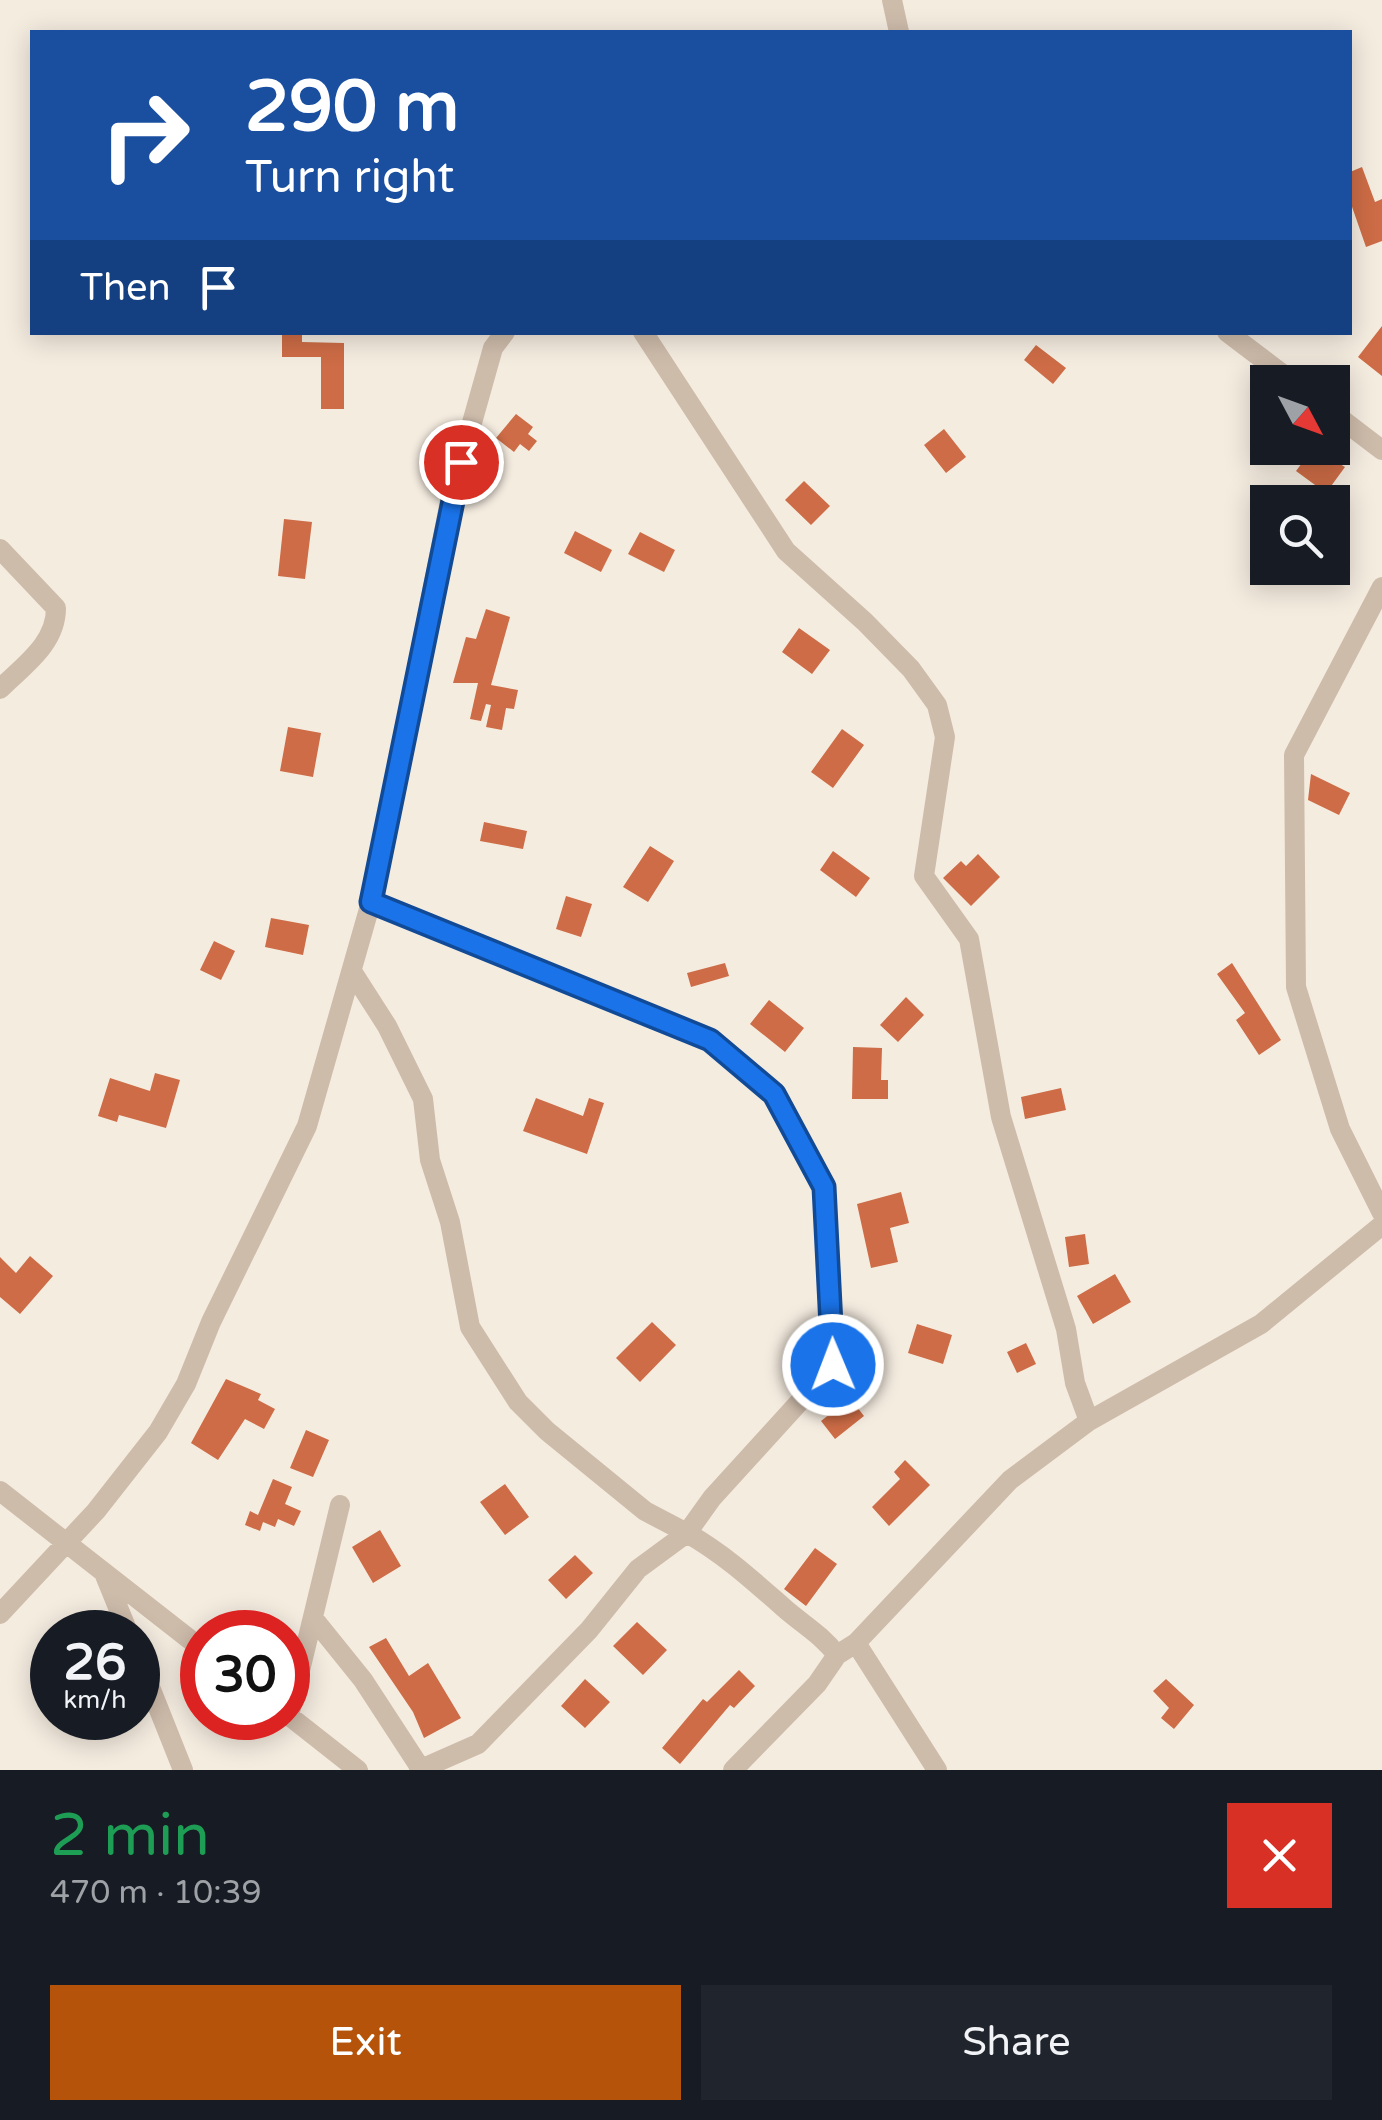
<!DOCTYPE html>
<meta charset="utf-8">
<style>
body{margin:0;font-family:"Varela Round",sans-serif;background:#20242c;color:#f1f3f6;height:100vh;display:flex;flex-direction:column;font-size:38px;white-space:nowrap}
*{box-sizing:border-box;margin:0}
p{font-size:32px;color:#9ea1a6}
.icon{flex:none;width:55px;height:55px;fill:none;stroke:currentColor;stroke-width:2;stroke-linecap:round;stroke-linejoin:round}
.map{position:relative;height:1770px;overflow:hidden}
.details{display:flex;flex-direction:column;background:#171b24;flex:1}
.details>*{flex:none}
.top-card{position:absolute;left:30px;top:30px;width:1322px;height:305px;border-radius:0px;box-shadow:0 5px 25px #0003;background:#1a4fa0;color:#fff;overflow:hidden}
.needle{width:65px;rotate:131deg}
.tools{position:absolute;left:1250px;top:365px;display:grid;gap:20px}
.tools a{display:grid;place-items:center;width:100px;height:100px;border-radius:0px;background:#171b24;box-shadow:0 5px 25px #0003;font-size:50px}
.speed{position:absolute;left:30px;top:1610px;display:flex;gap:20px;font-size:50px;font-weight:700;text-align:center}
.speed>*{display:grid;place-content:center;width:130px;height:130px;border-radius:50%;background:#171b24;box-shadow:0 5px 25px #0003;line-height:1}
.speed small{font-size:25px;font-weight:400}
.speed .limit{border:15px solid #d22;background:#fff;color:#111}
.pin{position:absolute;display:grid;place-items:center;width:85px;height:85px;color:#fff;margin:-42px;border:5px solid #fff;border-radius:50%;box-shadow:0 2px 10px #0007}
.me{position:absolute;width:110px;margin:-55px;rotate:359deg;stroke-linejoin:round;filter:drop-shadow(0 0 8px #0008)}
.turn{display:flex;align-items:center;gap:35px;height:210px;padding:0 50px;font-size:45px}
.turn .icon{width:130px;height:130px;stroke-width:2.5}
.turn b{display:block;font-size:70px;line-height:85px}
.then{display:flex;align-items:center;height:95px;padding:0 50px;background:#0003;gap:20px;font-size:38px}
.round{display:grid;place-items:center;flex:none;width:105px;height:105px;border-radius:0px;background:#20242c}
.head{display:flex;align-items:center;justify-content:space-between;height:170px;padding:0 50px}
h1{font-size:60px;font-weight:600;line-height:75px;color:#1e9e55}
.cta{display:flex;gap:20px;margin-top:auto;padding:20px 50px}
.cta a{flex:1;height:115px;border-radius:0px;background:#b45309;color:#fff;font-size:40px;font-weight:600;line-height:115px;text-align:center}
.cta a+a{background:#20242c;color:#f1f3f6}
.map>svg:first-child{display:block}
</style>
<div class="map">
<svg width="1382" height="1770" viewBox="0 0 1382 1770">
<rect width="100%" height="100%" fill="#f5ece0"/>
<!-- building -->
<path fill="#cd6c46" d="M1362,167l13,35 7,-3v42l-16,6 -16,-46v-29z
M1382,326v50l-24,-19z
M282,332h20v10l42,1v66h-23v-52h-39z
M1036,345l30,23 -13,16 -29,-24z
M516,414l17,13 -5,7 9,7 -8,10 -9,-7 -6,8 -18,-14z
M944,429l22,28 -20,16 -22,-28z
M1313,448l32,19 -19,26 -30,-22z
M804,481l26,25 -19,19 -26,-25z
M284,519l28,3 -7,57 -27,-3z
M575,531l37,19 -11,22 -37,-19z
M640,532l35,18 -11,22 -36,-18z
M486,609l24,8 -19,68 27,5 -4,19 -8,-1 -4,22 -16,-3 5,-22 -5,-1 -5,17 -11,-2 8,-36h-25l13,-46 10,2z
M799,628l31,22 -18,24 -30,-22z
M288,727l33,6 -8,44 -33,-6z
M842,729l22,16 -31,43 -22,-16z
M1311,774l39,19 -11,22 -31,-15z
M484,822l43,9 -4,18 -43,-8z
M650,846l24,15 -26,41 -25,-15z
M833,851l37,27 -14,19 -36,-27z
M978,854l22,23 -29,29 -28,-28 18,-17 5,5z
M566,896l26,8 -11,33 -25,-8z
M271,918l38,7 -6,30 -38,-8z
M214,941l21,10 -14,29 -21,-10z
M725,963l4,13 -38,11 -4,-14z
M1232,963l49,77 -22,15 -23,-35 9,-7 -28,-39z
M906,997l18,18 -26,27 -18,-17z
M769,1000l35,28 -19,24 -35,-28z
M853,1047l29,1 -1,32h7v19h-36z
M155,1073l25,7 -14,48 -47,-13 -2,7 -19,-6 12,-38 40,13z
M1061,1088l5,22 -41,9 -4,-22z
M536,1098l47,18 6,-18 15,5 -17,51 -64,-23z
M901,1192l8,31 -19,5 8,34 -27,6 -14,-64z
M1085,1234l4,30 -20,3 -4,-30z
M30,1256l23,20 -33,38 -20,-17v-40l16,16z
M1115,1274l16,28 -38,22 -16,-28z
M652,1322l24,23 -36,37 -24,-24z
M917,1324l35,11 -9,29 -35,-11z
M1026,1343l10,21 -19,9 -10,-21z
M226,1379l35,15 -3,6 17,9 -11,20 -19,-10 -27,41 -27,-17z
M850,1398l14,18 -29,23 -14,-18z
M306,1430l23,10 -16,37 -23,-9z
M905,1460l25,25 -41,41 -17,-19 28,-28 -6,-7z
M273,1479l19,8 -7,17 16,7 -7,15 -16,-7 -3,8 -12,-5 -3,9 -15,-6 5,-14 8,4z
M505,1484l24,33 -24,18 -25,-33z
M380,1530l21,36 -28,17 -21,-36z
M815,1548l22,16 -31,42 -22,-17z
M575,1555l18,18 -27,26 -18,-19z
M637,1622l30,28 -24,25 -30,-29z
M386,1638l23,38 19,-13 33,55 -37,20 -11,-26 -44,-65z
M739,1670l16,16 -21,22 -4,-3 -50,59 -18,-16 41,-49 4,3z
M585,1679l25,23 -25,26 -24,-22z
M1166,1679l28,26 -20,24 -13,-11 8,-10 -16,-17z"/>
<g fill="none" stroke-linecap="round" stroke-linejoin="round">
<!-- minor -->
<path stroke="#cebcab" stroke-width="20" d="M892,0l7,32
M643,332l143,219 79,71 46,47 26,36 8,32 -21,139 45,63 32,178 65,212 9,54 14,38
M1227,332l66,50
M1332,412l50,38
M0,549l56,59c0,36 -32,57 -56,81
M1382,587l-88,168 2,232 44,142 42,84
M371,902l339,138 65,54 50,93 8,178 -121,133 -25,35c38,22 63,45 96,74 19,17 38,27 54,48
M353,973l34,53 36,73 7,61 20,62 20,105 48,75 29,29 98,80 42,22 -49,36 -49,61 -111,114 -59,26
M0,1491l202,158
M104,1573l24,59
M0,1614l96,-103 62,-79 28,-48 25,-62 96,-196 64,-224 79,-401 43,-153 12,-16
M313,1618l50,62 58,89
M856,1643l81,127
M138,1657l45,113
M288,1715l70,55
M289,1716l51,-211
M733,1770l84,-86 20,-29 19,-12 154,-163 79,-59 172,-97 121,-99"/>
</g>
<g fill="none" stroke-linecap="round" stroke-linejoin="round">
<!-- route casing -->
<g stroke="#114b97" stroke-width="25">
<path id="route" d="M461,462l-90,440 339,138 64,54 50,93 9,178"/>
</g>
<!-- route -->
<use href="#route" stroke="#1a73e8" stroke-width="18"/>
</g>
</svg>
<div class="tools">
<a><svg class="needle" viewBox="-14 -14 28 28"><path d="M0-13l5 13h-10z" fill="#e53935"/><path d="M0 13l5-13h-10z" fill="#9ea1a6"/></svg></a>
<a><svg class="icon" aria-label="search" viewBox="0 0 24 24"><circle cx="10" cy="10" r="6"/><path d="M15 15l6 6"/></svg></a>
</div>
<div class="speed"><div>26<small>km/h</small></div><div class="limit">30</div></div>
<div class="pin" style="left:461px;top:462px;background:#d93025"><svg class="icon" aria-label="arrive" viewBox="0 0 24 24"><path d="M6 21V4h12l-3 4 3 4H6"/></svg></div>
<svg class="me" style="left:833px;top:1365px" viewBox="-20 -20 40 40"><circle r="17" fill="#1a73e8" stroke="#fff" stroke-width="3"/><path d="M0-11L8 9 0 5-8 9z" fill="#fff"/></svg>
<div class="top-card">
<div class="turn"><svg class="icon" aria-label="right" viewBox="0 0 24 24"><path d="M7 20v-9h11M14 6l5 5-5 5"/></svg><div><b>290 m</b>Turn right</div></div>
<div class="then">Then<svg class="icon" aria-label="arrive" viewBox="0 0 24 24"><path d="M6 21V4h12l-3 4 3 4H6"/></svg></div>
</div>
</div>
<section class="details">
<div class="head"><div><h1>2 min</h1><p>470 m · 10:39</p></div><a class="round" style="background:#d93025;color:#fff"><svg class="icon" aria-label="close" viewBox="0 0 24 24"><path d="M6 6l12 12M18 6L6 18"/></svg></a></div>
<div class="cta"><a>Exit</a><a>Share</a></div>
</section>
